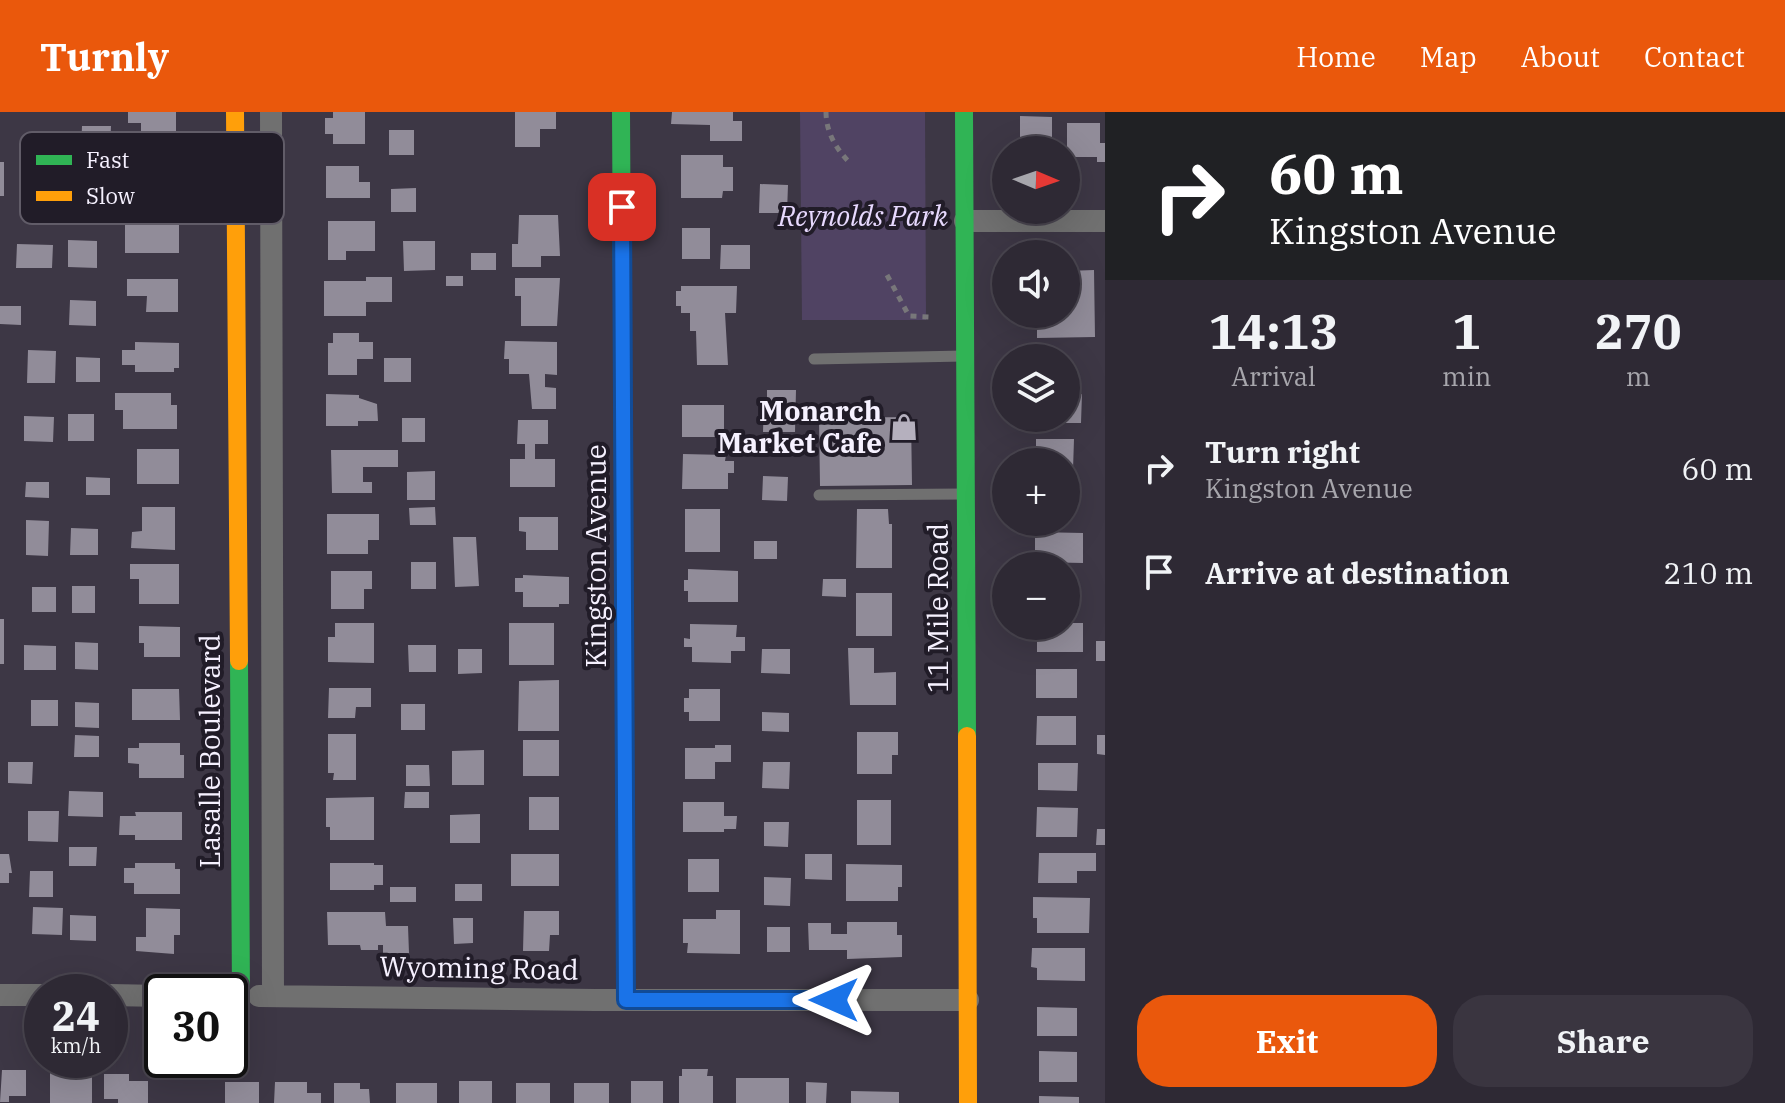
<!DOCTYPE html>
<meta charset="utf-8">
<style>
body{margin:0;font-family:"IBM Plex Serif",serif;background:#3a3540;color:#f1f3f6;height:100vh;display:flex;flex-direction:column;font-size:30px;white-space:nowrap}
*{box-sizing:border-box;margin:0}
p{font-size:26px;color:#a7a6ac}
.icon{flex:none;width:44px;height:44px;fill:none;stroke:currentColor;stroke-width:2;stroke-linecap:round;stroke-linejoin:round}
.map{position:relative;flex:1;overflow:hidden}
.drawer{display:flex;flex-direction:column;background:#2e2934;width:680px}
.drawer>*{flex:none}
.top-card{background:#202124;color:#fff;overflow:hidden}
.needle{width:52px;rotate:92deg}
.fabs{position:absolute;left:992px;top:24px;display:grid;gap:16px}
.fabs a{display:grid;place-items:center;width:88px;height:88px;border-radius:50%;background:#2e2934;box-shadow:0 8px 32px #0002,0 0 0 2px #49454f;font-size:40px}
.speed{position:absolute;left:24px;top:862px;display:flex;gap:16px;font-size:40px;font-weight:700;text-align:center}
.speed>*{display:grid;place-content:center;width:104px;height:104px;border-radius:50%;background:#2e2934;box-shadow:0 8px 32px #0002,0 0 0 2px #49454f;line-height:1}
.speed small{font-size:20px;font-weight:400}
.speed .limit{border:4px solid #111;border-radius:12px;background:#fff;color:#111}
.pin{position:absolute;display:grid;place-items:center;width:68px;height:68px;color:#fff;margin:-34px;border-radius:16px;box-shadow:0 4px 12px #0006}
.me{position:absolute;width:88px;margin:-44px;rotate:270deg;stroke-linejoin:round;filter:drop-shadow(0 0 6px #0008)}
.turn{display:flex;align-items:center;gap:28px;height:168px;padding:0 32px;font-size:36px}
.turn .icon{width:104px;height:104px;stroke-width:2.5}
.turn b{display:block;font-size:56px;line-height:68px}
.eta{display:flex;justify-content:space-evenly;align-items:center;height:136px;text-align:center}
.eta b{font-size:48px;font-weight:700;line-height:56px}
.primary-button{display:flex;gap:16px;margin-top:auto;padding:16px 32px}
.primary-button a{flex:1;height:92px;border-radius:32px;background:#ea580c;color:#fff;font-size:32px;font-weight:700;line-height:92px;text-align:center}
.primary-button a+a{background:#3a3540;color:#f1f3f6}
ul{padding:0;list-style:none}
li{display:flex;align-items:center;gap:24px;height:104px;padding:0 32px}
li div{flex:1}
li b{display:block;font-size:30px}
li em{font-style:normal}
header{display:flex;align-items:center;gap:48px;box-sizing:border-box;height:112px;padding:0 40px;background:#ea580c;color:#fff}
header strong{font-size:38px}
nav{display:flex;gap:44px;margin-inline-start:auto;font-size:28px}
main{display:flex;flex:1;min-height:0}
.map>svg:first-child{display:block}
</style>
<header>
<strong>Turnly</strong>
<nav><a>Home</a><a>Map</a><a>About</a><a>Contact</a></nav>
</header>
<main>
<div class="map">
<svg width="1105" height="991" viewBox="0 0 1105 991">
<rect width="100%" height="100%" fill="#3d3745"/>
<!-- green -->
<path fill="#504363" d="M800,0h125l1,208h-124z"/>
<!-- building -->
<path fill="#918c99" d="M128,0h48v32h-35v-21h-13z
M333,0h32v32h-32v-10h-8v-16h8z
M515,0h41v17h-16v18h-25z
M672,0h61v9h9v20h-32v-16l-39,-1z
M1020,4l32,1v33h-32z
M1067,11h33v20h5v19h-8v-5h-30z
M82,14h29l-1,25h-29z
M389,18h25v25h-25z
M681,43h42v12h10v24h-10l-1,7h-41z
M0,50h4v34h-4z
M326,54h33v16h11v16h-44z
M760,72l28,1 -1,28h-28z
M416,76v24h-25v-23z
M519,103h39l2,41h-19v11h-29v-23h6z
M125,108h54v33h-54z
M328,109h47v30h-29v9h-18z
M682,116h28v31h-28z
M68,128l29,1v27l-29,-1z
M403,129h32v29l-31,1z
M17,132l36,1 -1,23h-36z
M721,133h29v24h-30z
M471,141h25v17h-25z
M1094,158l1,67 -58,1v-24h29v-43z
M446,164h17v10h-17z
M366,165h26v25h-26v14h-42v-35h42z
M515,166h45l-3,48h-36v-30h-6z
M127,167h51v33h-32l1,-16h-20z
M681,174h56l-1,27h-11l3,52h-31l-1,-34h-6v-18h-9v-7h-5v-15h5z
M70,188l26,1v25l-27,-1z
M0,194h21v19l-21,-1z
M333,221h26v9h14v17h-16v16h-29v-32h5z
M505,229l52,1v33l-12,-1v13l11,1v21h-24l-3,-35h-20v-15h-5z
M135,230l44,1v25h-5v4h-39v-7h-13v-15h13z
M28,238l28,1 -1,32h-28z
M76,245l24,1v24h-24z
M384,246h27v24h-27z
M767,278h29l-1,42h-32l1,-32h3z
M115,281h56v12h6v24h-54v-19h-8z
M326,282l33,1v3l18,6 1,17h-20v5h-32z
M1066,282h16l-1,29h-47v-5h32z
M682,293h42v32h-42z
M68,302h26v27h-26z
M24,304l30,1 -1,25 -29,-1z
M911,305l1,68 -92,1 -1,-68z
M402,306h23v24h-23z
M518,308h30v24h-13v15h20v28h-45v-28h15v-15h-8z
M1036,327h38l-1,31h-7v-8h-30z
M137,337h42v35h-42z
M331,338h67v17h-35v15h9v11h-40z
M683,342l43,1 -1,6h9v12h-6v16h-46z
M435,359v29h-28v-28z
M763,364l25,1 -1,24 -25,-1z
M86,365l24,1v17h-24z
M26,370h23v16l-24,-1z
M1066,374h4l-1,31h-3z
M142,395h33v43l-44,-2 1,-16 10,-1z
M435,395l1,18h-26l-1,-17z
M685,397h35v43h-35z
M857,397h31l1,15h3v44h-36z
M327,402h52v26h-11v14h-41z
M519,405h39v33h-32v-18l-7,-1z
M26,408l23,1 -1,35 -22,-1z
M71,416l27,1v26h-28z
M1035,420l48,1v30l-48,-1z
M453,425h23l3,49 -24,1z
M754,429h23v18h-23z
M411,450h25v27h-25z
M130,452h49v40h-40v-25h-9z
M688,457l50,2v31h-50v-11h-4v-11h4z
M331,459h41v18h-8v20h-33z
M523,463l46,2v27h-10v3h-36v-15h-8v-14h8z
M823,467h23v18l-24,-1z
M1066,467h10v29h-10z
M72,474h23v27h-23z
M32,475h24v25h-24z
M856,481h36v43h-36z
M0,507h4v45h-4z
M335,511h39v40l-46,-1v-25h7z
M509,511h45v42h-45z
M1066,511h17v29h-46v-26h29z
M690,512l47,1 -1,12h9v14h-14v12l-39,-1v-15h-8v-9l6,1z
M139,514l41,1v30h-36v-14h-5z
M1096,529h9v20h-9z
M75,530l23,1v27l-23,-1z
M24,533l32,1v24h-32z
M408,533h28v27h-27z
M848,536h26v25l22,-1v33h-46z
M458,537h24v24l-24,1z
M762,537h28v25l-29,-1z
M1036,557h41v29h-41z
M559,568v51h-41l1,-50z
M329,576h42v19h-15l-1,11h-27z
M132,577h47l1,31h-48z
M689,577h31v32h-31v-9h-5v-14h5z
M31,588h27v26h-27z
M75,590l24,1v25l-24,-1z
M401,592h24v26h-24z
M762,600l27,1v19l-27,-1z
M1037,604h39v29h-40z
M857,620h41v23h-6v19h-35z
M328,622h28v46h-23l1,-7h-6z
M75,623l24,1v21h-25z
M1097,623h8v20l-8,-1z
M523,628h36v36h-36z
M139,631h41v12h4v23h-45v-14l-11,-1v-15h11z
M715,633h16v17h-16v17h-30v-31h30z
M484,638v35h-32v-34z
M8,650h25l-1,22 -24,-1z
M763,650h27l-1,27 -27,-1z
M1038,651h40l-1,28 -39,-1z
M406,653h23l1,21h-24z
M69,679l34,1v25l-35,-1z
M405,680h24v16h-25z
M374,685v43h-44v-13h-4v-29z
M529,685h30v33h-30z
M857,688h34v45h-34z
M683,690h41v14h13l-1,13h-12v3h-41z
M1037,695l41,1 -1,29h-41z
M28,699h31l-1,31 -30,-1z
M135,700h47v28h-47v-5h-16l1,-19h16z
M480,702v29h-30v-28z
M764,710h25l-1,25 -24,-1z
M1097,717h8v16h-9z
M69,735h28l-1,19h-27z
M1039,741h57v18h-19v12h-39z
M0,742h9l3,19h-3v10h-9z
M511,742h48v32h-48z
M805,742h27v26l-27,-1z
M688,747h31v33h-31z
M135,751h40v6h5v25h-46v-11h-10v-15h11z
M330,751h44v2h9v20h-9v5h-44z
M846,752l56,1v22h-4v14h-52z
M30,759h23v26h-24z
M764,765l27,1 -1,28 -26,-1z
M455,772h27v17h-27z
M390,775h26v15h-26z
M1033,785l57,1 -1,35h-52v-15h-4z
M33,795l30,1 -1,27 -30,-1z
M146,796l34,1v26h-6v19l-38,-3v-14h10z
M716,798h24v44l-53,-1 1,-10h-5v-24h33z
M524,799h35v24h-9l-1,16h-26z
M327,800h58l1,14h22l1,27h-26v-8h-5v5h-17l-1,-5h-32z
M70,803l26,1v25l-26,-1z
M453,806h20v25l-19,1z
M847,810h50v13h5v22l-55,2v-9h-38l-1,-27h23v11h16z
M767,815h23v25h-23z
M1032,836h53v33l-48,-1v-12l-6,-1z
M1037,895l40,1v28h-40z
M1039,939l38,1v30h-38z
M682,957h26l-1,7h6v27h-34v-27h3z
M2,958h24v26h-17v6h-9z
M50,959h42v32h-42z
M104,962h25v7h19v22h-30v-4h-14z
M736,966h53v25h-53z
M459,969h33v22h-33z
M631,969h32v22h-32z
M225,970h34v21h-34z
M275,970h32v11h14v10h-47z
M806,970l21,1 -1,20h-20z
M334,971h26v6h9l1,14h-36z
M396,971h41v20h-41z
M516,971h34v20h-34z
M574,971h35v20h-35z
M851,979l48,1v11h-48z
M1039,984l40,1v6h-40z"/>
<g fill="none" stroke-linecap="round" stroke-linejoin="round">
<!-- path -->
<path stroke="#78777a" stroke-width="5" stroke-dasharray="6 6" stroke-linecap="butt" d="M826,0c0,20 10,37 24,51
M887,163l22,41 21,1"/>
<!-- lane -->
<path stroke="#707070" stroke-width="11" d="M814,247l150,-3
M819,383l146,-1"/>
<!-- street -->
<path stroke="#707070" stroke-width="22" d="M271,0l2,884
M965,109h140
M0,883h42
M110,883l52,1
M259,884l336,4h373"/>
<!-- fast -->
<path stroke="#30b455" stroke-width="18" d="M621,0l4,702
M964,0l3,624
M239,549l2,335"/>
<!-- slow -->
<path stroke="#ff9f0a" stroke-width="18" d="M235,0l4,549
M967,624l1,367
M625,702l1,186"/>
</g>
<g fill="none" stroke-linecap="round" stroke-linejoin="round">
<!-- route casing -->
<g stroke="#114b97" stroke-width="20">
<path id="route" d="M622,95l4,793h208"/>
</g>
<!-- route -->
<use href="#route" stroke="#1a73e8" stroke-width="14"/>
</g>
<!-- icons -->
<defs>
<g id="shop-bare" transform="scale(2.16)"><path d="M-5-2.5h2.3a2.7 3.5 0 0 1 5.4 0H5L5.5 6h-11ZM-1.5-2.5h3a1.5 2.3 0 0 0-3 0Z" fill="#b5b0be" stroke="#211c28" stroke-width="2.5" paint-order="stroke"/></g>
</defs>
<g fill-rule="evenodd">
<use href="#shop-bare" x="904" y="315"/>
</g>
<g text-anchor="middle" stroke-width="8" stroke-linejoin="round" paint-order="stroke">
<!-- park labels -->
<g font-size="28" font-style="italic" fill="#e8daff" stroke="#211c28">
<text x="863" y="114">Reynolds Park</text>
</g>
<!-- poi labels -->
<g font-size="28" font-weight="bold" fill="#f6f1ff" stroke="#211c28" text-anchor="end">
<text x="882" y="309">Monarch<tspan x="882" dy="32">Market Cafe</tspan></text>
</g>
<!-- street labels -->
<g font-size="28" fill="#f6f1ff" stroke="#211c28">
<text transform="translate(596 444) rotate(-90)" y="10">Kingston Avenue</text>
<text transform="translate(938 496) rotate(-90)" y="10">11 Mile Road</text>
<text transform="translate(210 639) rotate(-90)" y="10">Lasalle Boulevard</text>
<text transform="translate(479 856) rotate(1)" y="10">Wyoming Road</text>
</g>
</g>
<!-- legend -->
<rect x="20" y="20" width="264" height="92" rx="12" fill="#211c28" stroke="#615c68" stroke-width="2"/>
<rect x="36" y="43" width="36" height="10" fill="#30b455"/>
<rect x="36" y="79" width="36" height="10" fill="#ff9f0a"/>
<g font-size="22" fill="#f6f1ff">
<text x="86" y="56">Fast</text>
<text x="86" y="92">Slow</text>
</g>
</svg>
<div class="fabs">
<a><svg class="needle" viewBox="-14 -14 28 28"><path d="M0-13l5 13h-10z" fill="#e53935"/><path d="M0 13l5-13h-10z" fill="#a7a6ac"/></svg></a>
<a><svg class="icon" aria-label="sound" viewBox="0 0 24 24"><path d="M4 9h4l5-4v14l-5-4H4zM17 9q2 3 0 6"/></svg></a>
<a><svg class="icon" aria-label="layers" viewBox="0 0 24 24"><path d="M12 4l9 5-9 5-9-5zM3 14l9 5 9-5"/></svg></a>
<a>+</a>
<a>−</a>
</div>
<div class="speed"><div>24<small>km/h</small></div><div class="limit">30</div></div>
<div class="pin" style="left:622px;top:95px;background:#d93025"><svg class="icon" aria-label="arrive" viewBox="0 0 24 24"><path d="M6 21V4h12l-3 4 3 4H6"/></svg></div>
<svg class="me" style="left:834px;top:888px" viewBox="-20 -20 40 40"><path d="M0-17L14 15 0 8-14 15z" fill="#1a73e8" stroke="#fff" stroke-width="4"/></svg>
</div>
<section class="drawer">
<div class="top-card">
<div class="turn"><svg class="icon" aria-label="right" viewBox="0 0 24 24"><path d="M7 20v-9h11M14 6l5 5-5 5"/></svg><div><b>60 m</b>Kingston Avenue</div></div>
</div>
<div class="eta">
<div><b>14:13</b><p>Arrival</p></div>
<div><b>1</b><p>min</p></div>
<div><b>270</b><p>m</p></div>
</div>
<ul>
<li><svg class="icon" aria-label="right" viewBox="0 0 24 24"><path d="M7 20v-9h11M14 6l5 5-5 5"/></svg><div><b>Turn right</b><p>Kingston Avenue</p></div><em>60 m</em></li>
<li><svg class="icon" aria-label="arrive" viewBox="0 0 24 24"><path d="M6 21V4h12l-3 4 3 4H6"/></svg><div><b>Arrive at destination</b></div><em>210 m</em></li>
</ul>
<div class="primary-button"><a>Exit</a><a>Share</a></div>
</section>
</main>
